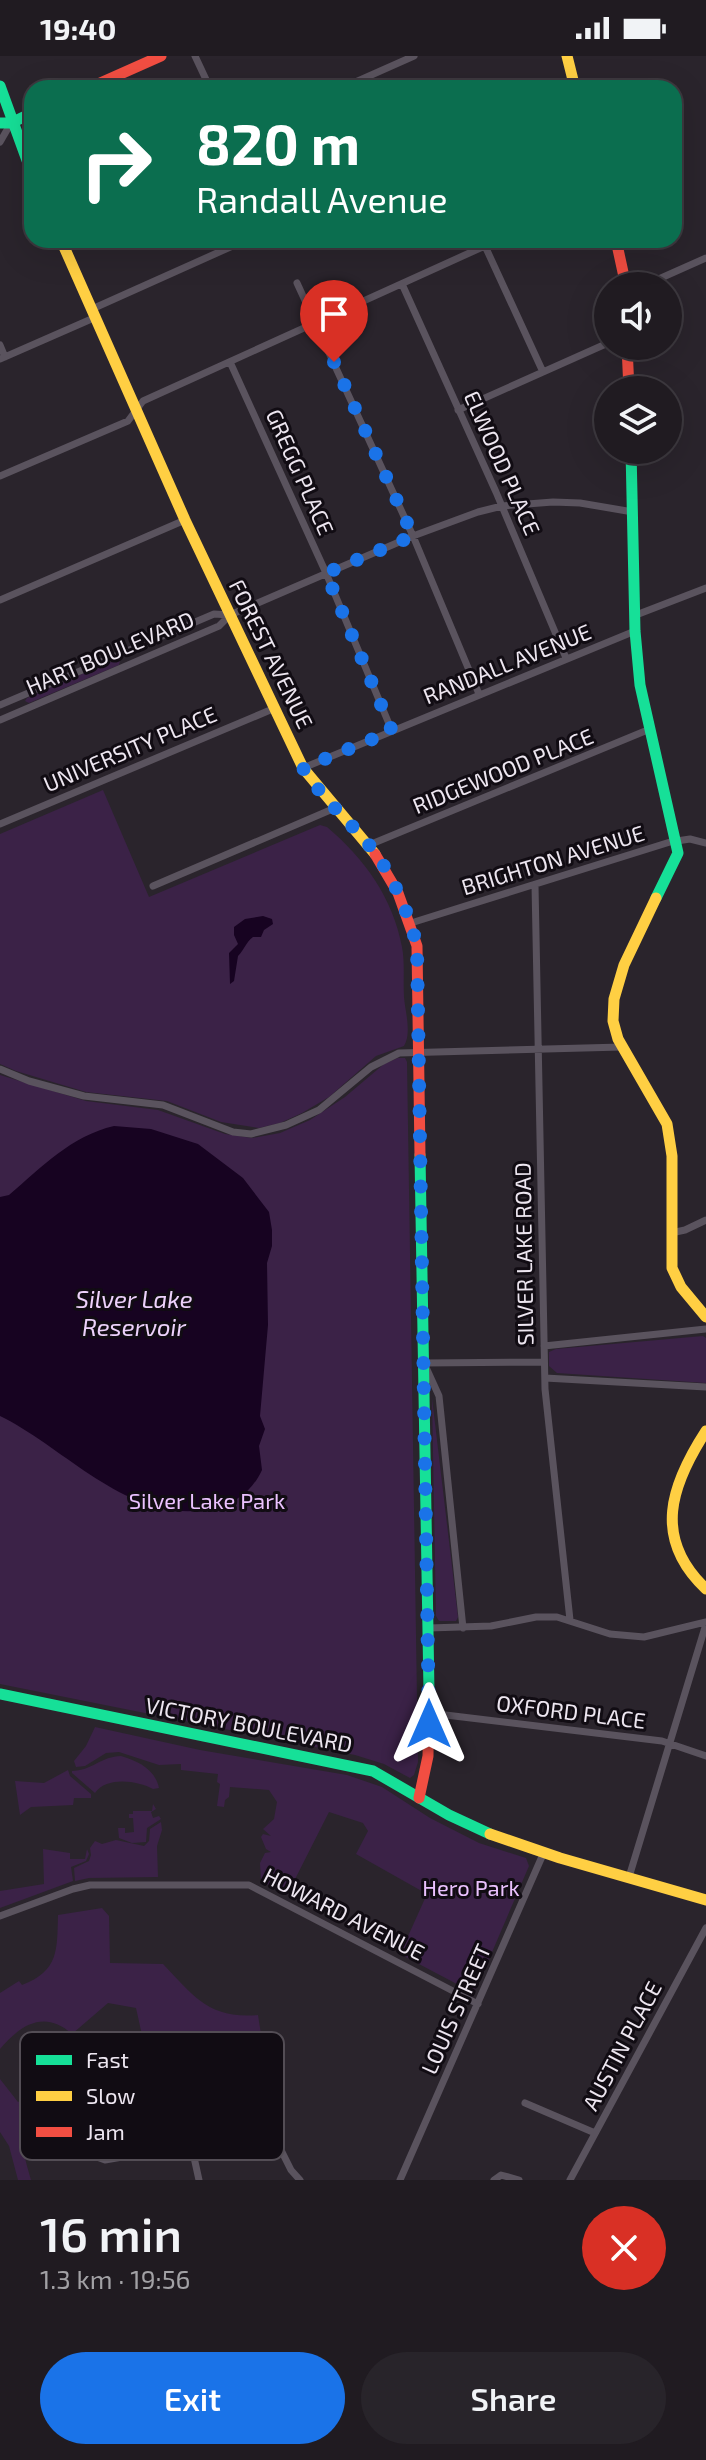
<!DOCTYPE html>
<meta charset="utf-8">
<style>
body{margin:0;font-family:"Exo 2",sans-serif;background:#28242a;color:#f1f3f6;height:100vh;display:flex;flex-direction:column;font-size:30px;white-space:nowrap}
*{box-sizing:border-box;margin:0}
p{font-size:26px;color:#a2a1a5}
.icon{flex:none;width:44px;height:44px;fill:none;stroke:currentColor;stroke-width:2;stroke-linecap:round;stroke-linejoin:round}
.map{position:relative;height:2124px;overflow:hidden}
.panel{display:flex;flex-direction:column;background:#201b21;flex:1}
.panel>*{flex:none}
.top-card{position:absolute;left:24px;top:24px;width:658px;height:168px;border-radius:24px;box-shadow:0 8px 32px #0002,0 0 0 2px #3d393f;background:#0b6e4f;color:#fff;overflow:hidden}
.controls{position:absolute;left:594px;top:216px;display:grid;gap:16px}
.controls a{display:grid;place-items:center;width:88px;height:88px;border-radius:50%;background:#201b21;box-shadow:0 8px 32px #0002,0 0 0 2px #3d393f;font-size:40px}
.pin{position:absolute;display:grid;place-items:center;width:68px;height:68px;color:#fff;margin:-82px -34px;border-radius:50% 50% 50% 0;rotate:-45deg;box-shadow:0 0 8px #0007}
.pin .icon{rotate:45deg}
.me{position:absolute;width:88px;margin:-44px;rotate:0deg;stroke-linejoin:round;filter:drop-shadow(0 0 6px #0008)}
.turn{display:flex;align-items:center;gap:28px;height:168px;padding:0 40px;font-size:36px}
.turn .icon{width:104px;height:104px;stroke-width:2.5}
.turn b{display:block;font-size:56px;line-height:68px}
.round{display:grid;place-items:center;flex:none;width:84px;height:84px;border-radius:42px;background:#28242a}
.overview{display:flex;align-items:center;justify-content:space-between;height:136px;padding:0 40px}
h1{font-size:48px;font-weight:600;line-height:60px}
.button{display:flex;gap:16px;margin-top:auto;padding:16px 40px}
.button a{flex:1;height:92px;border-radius:48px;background:#1a73e8;color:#fff;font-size:32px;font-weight:600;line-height:92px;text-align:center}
.button a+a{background:#28242a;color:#f1f3f6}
.status{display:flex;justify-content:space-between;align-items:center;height:56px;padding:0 40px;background:#201b21;direction:ltr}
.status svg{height:22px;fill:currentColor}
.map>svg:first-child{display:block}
</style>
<div class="status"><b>19:40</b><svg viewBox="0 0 49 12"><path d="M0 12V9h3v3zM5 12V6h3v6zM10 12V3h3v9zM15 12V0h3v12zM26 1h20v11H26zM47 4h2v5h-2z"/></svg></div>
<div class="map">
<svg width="706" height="2124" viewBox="0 0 706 2124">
<rect width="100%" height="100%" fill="#2a242c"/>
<!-- green -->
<path fill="#3b2247" d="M116,603l4,2 -1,4 -90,38 -4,-2 2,-3z
M103,734l46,107 171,-72 7,2c37,31 66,71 75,120 3,16 1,33 2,50 1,14 8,36 0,49l-28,10 -47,41 -27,16 -22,10 -21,5 -38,-6 -54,-21 -81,-9 -70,-21 -16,-7v-230z
M398,1002h7l2,4 11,700 -4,13 -4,3 -26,-14 -29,-9 -355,-71v-609l86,26 72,9 67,24 27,4 28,-5 30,-13 35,-23 39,-33z
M703,1280l3,2v45l-149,-10 -8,-7v-14l7,-3z
M432,1342l26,219 -2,4h-17l-3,-5z
M95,1671l105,23 147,25 35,12 48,31 49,25 47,15 3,8 -52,121 -5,5 -72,-38 27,-60 -71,-40 12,-23 -5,-8 -34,-11 -42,83 -26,-14 -1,-18 5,-10 6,-1 -5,-3 -5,-12 2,-3 8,2 -8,-7 11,-10 3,-17 -8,-12 -39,-3 -1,10 -4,3 -1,7 -7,-1 3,-22 -3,-2 1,-8 -37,-4v-6l-22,1 -40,-13 -13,1 -21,13 -9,1 -2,-6 12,-15z
M121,1700c17,5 34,13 38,32l-6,1c-15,-8 -46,-13 -58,4l-23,-20v-2c19,0 30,-15 49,-15z
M68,1714l2,6 21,18v4h-17l-1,7 -42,2 -11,8 -5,-34 29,2z
M153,1748l3,5 -5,3 2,6 6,-2 2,3 -14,9 -1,14 -14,1 -13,-5 -1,-10h7v5l9,-1 -1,-14h-4v-4h4v-3h19z
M161,1766l1,8 -5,16 1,31 -69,1 -14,3 -1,-13 15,-7 2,-6 -1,-7 5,-7 7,3 14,-4 28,6 5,-5 1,-12z
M43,1793l27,4v6h15l2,-10 2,5 -3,7 -15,6 2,14 -73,27v-17l44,-7z
M102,1852l7,8 1,47 53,1c31,32 45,55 95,51l8,51 -60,9 -10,-6h-12l-17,-19 -23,-6 -8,-36 -28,-5 -36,31c-27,-24 -51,-10 -72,15v-56l19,-12 3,4c37,-14 35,-35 36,-70z
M67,2013l33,4 -56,26 3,20 -19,5c-10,18 -2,37 3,56h-13l-9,-34 -9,-14v-53l18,23z"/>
<!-- water -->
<path fill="#170321" d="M263,860l9,3 1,5 -9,6 -3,7h-8c-7,5 -9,13 -15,19l-4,25 -4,3 -1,-31 9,-9 -4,-9v-8l11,-8z
M114,1070l37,3 47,15 45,34 26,34 3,18v16l-5,17 1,62 -8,91 5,13 -6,17 3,24c-11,23 -27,34 -52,39 -81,16 -144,-61 -210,-93v-219l9,-2c33,-28 62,-59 105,-69z"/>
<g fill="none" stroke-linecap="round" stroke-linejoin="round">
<!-- street -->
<path stroke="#5a535e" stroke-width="7" d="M195,0l15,32
M342,32l72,-32
M0,86l11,-19
M485,190l58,126
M297,227l116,253 66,158
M402,228l94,208 70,166
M643,230l63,-28
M92,253l154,-69
M0,289l5,12
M0,303l96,-42
M230,306l96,211 66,158
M458,354l150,-67
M0,420l128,-55 15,-20 355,-161
M0,544l185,-80
M636,559l70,-27
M0,649l214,-91 16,1
M0,664l219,-94 11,-11 183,-79 65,-24 24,-6 51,-4 27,1 53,9
M303,712l332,-137
M0,768l275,-116
M369,789l281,-116
M535,829l10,504 25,231
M153,830l182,-78
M411,867l259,-81 20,-3 16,4
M0,1013l29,12 55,15 79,9 70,27 18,2 35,-9 33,-15 52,-43 28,-14 223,-6
M671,1177l14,-3 21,-10
M544,1290l162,-17
M545,1322l161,9
M429,1572l62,-2 45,-9h21l53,17 34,3 62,-15
M463,1572l-24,-232 -15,-33 120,-1
M429,1657l233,28 44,15
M629,1821l77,-253
M0,1860l73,-27 17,-4h159l229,119
M31,1986l30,22 40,1 89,54 11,-3 56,10 20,16 14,28 9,10
M525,2047l70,30
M190,2063l-2,11 11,50
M89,2084l5,16 11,4 86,-15
M400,2124l144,-328
M494,2124l7,-5 18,5
M570,2124l136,-252"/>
<!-- fast -->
<path stroke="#16e098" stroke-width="11" d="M0,30l32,88
M0,67h11l21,-10
M631,394l4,181 5,54 38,168 -22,45
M420,1099l9,537
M0,1638l373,77 76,44 41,19"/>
<!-- slow -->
<path stroke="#ffcf43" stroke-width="11" d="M567,0l8,32
M61,184l124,280 118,248 72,86
M656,842l-32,67 -10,34 -1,22 5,18 49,85 5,32v112l9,19 25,30
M706,1375c-35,54 -54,107 0,158
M490,1778l70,24 146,42"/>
<!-- jam -->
<path stroke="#f24e42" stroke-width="11" d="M89,32l72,-32
M616,184l10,46
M627,290l2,44
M375,798l23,39 19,53 3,209
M419,1742l9,-42 1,-64"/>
</g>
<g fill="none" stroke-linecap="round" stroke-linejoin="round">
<!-- route -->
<path stroke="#1a73e8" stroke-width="14" stroke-dasharray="0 25.2" d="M334,306l79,174 -87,37 66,158 -89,37c18,29 44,51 66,77 23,28 39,66 48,101l12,778"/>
</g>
<g text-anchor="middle" stroke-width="6" stroke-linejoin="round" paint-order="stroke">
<!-- street labels -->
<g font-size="22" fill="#ede6f0" stroke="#110c13">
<text transform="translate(502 407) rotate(66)" y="8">ELWOOD PLACE</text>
<text transform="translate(300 416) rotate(66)" y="8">GREGG PLACE</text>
<text transform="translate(110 597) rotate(-23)" y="8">HART BOULEVARD</text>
<text transform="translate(271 598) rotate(64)" y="8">FOREST AVENUE</text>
<text transform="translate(507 608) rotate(-22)" y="8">RANDALL AVENUE</text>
<text transform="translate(130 693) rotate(-23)" y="8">UNIVERSITY PLACE</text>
<text transform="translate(503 715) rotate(-22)" y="8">RIDGEWOOD PLACE</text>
<text transform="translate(553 804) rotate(-17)" y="8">BRIGHTON AVENUE</text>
<text transform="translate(524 1198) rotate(-91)" y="8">SILVER LAKE ROAD</text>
<text transform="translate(571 1656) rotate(7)" y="8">OXFORD PLACE</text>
<text transform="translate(249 1669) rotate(11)" y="8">VICTORY BOULEVARD</text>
<text transform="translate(344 1858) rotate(27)" y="8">HOWARD AVENUE</text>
<text transform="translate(456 1953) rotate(-66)" y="8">LOUIS STREET</text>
<text transform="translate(622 1990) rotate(-62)" y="8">AUSTIN PLACE</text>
</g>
<!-- park labels -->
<g font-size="22" fill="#eac1fe" stroke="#110c13">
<text x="207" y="1453">Silver Lake Park</text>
<text x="471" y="1840">Hero Park</text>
</g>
<!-- water labels -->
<g font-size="24" font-style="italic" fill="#edd2fb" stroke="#110c13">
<text x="134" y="1252">Silver Lake<tspan x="134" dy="28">Reservoir</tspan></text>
</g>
</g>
<!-- legend -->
<rect x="20" y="1976" width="264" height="128" rx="12" fill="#110c13" stroke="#534d55" stroke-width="2"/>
<rect x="36" y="1999" width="36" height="10" fill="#16e098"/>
<rect x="36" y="2035" width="36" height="10" fill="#ffcf43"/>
<rect x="36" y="2071" width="36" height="10" fill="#f24e42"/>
<g font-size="22" fill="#ede6f0">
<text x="86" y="2012">Fast</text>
<text x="86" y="2048">Slow</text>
<text x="86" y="2084">Jam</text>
</g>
</svg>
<div class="controls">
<a><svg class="icon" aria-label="sound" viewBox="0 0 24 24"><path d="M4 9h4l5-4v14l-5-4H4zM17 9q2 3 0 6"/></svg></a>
<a><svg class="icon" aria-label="layers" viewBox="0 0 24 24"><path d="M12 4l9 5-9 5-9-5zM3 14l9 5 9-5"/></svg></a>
</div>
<div class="pin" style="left:334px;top:306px;background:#d93025"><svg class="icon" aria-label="arrive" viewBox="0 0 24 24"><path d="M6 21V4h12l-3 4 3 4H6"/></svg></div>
<svg class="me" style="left:429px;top:1668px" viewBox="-20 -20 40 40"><path d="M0-17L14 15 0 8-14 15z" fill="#1a73e8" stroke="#fff" stroke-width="4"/></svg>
<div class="top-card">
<div class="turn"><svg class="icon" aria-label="right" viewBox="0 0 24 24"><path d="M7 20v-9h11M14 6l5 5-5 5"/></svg><div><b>820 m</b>Randall Avenue</div></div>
</div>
</div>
<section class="panel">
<div class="overview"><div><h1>16 min</h1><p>1.3 km · 19:56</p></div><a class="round" style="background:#d93025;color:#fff"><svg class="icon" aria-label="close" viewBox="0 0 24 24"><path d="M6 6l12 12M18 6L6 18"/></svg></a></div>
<div class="button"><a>Exit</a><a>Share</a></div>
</section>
